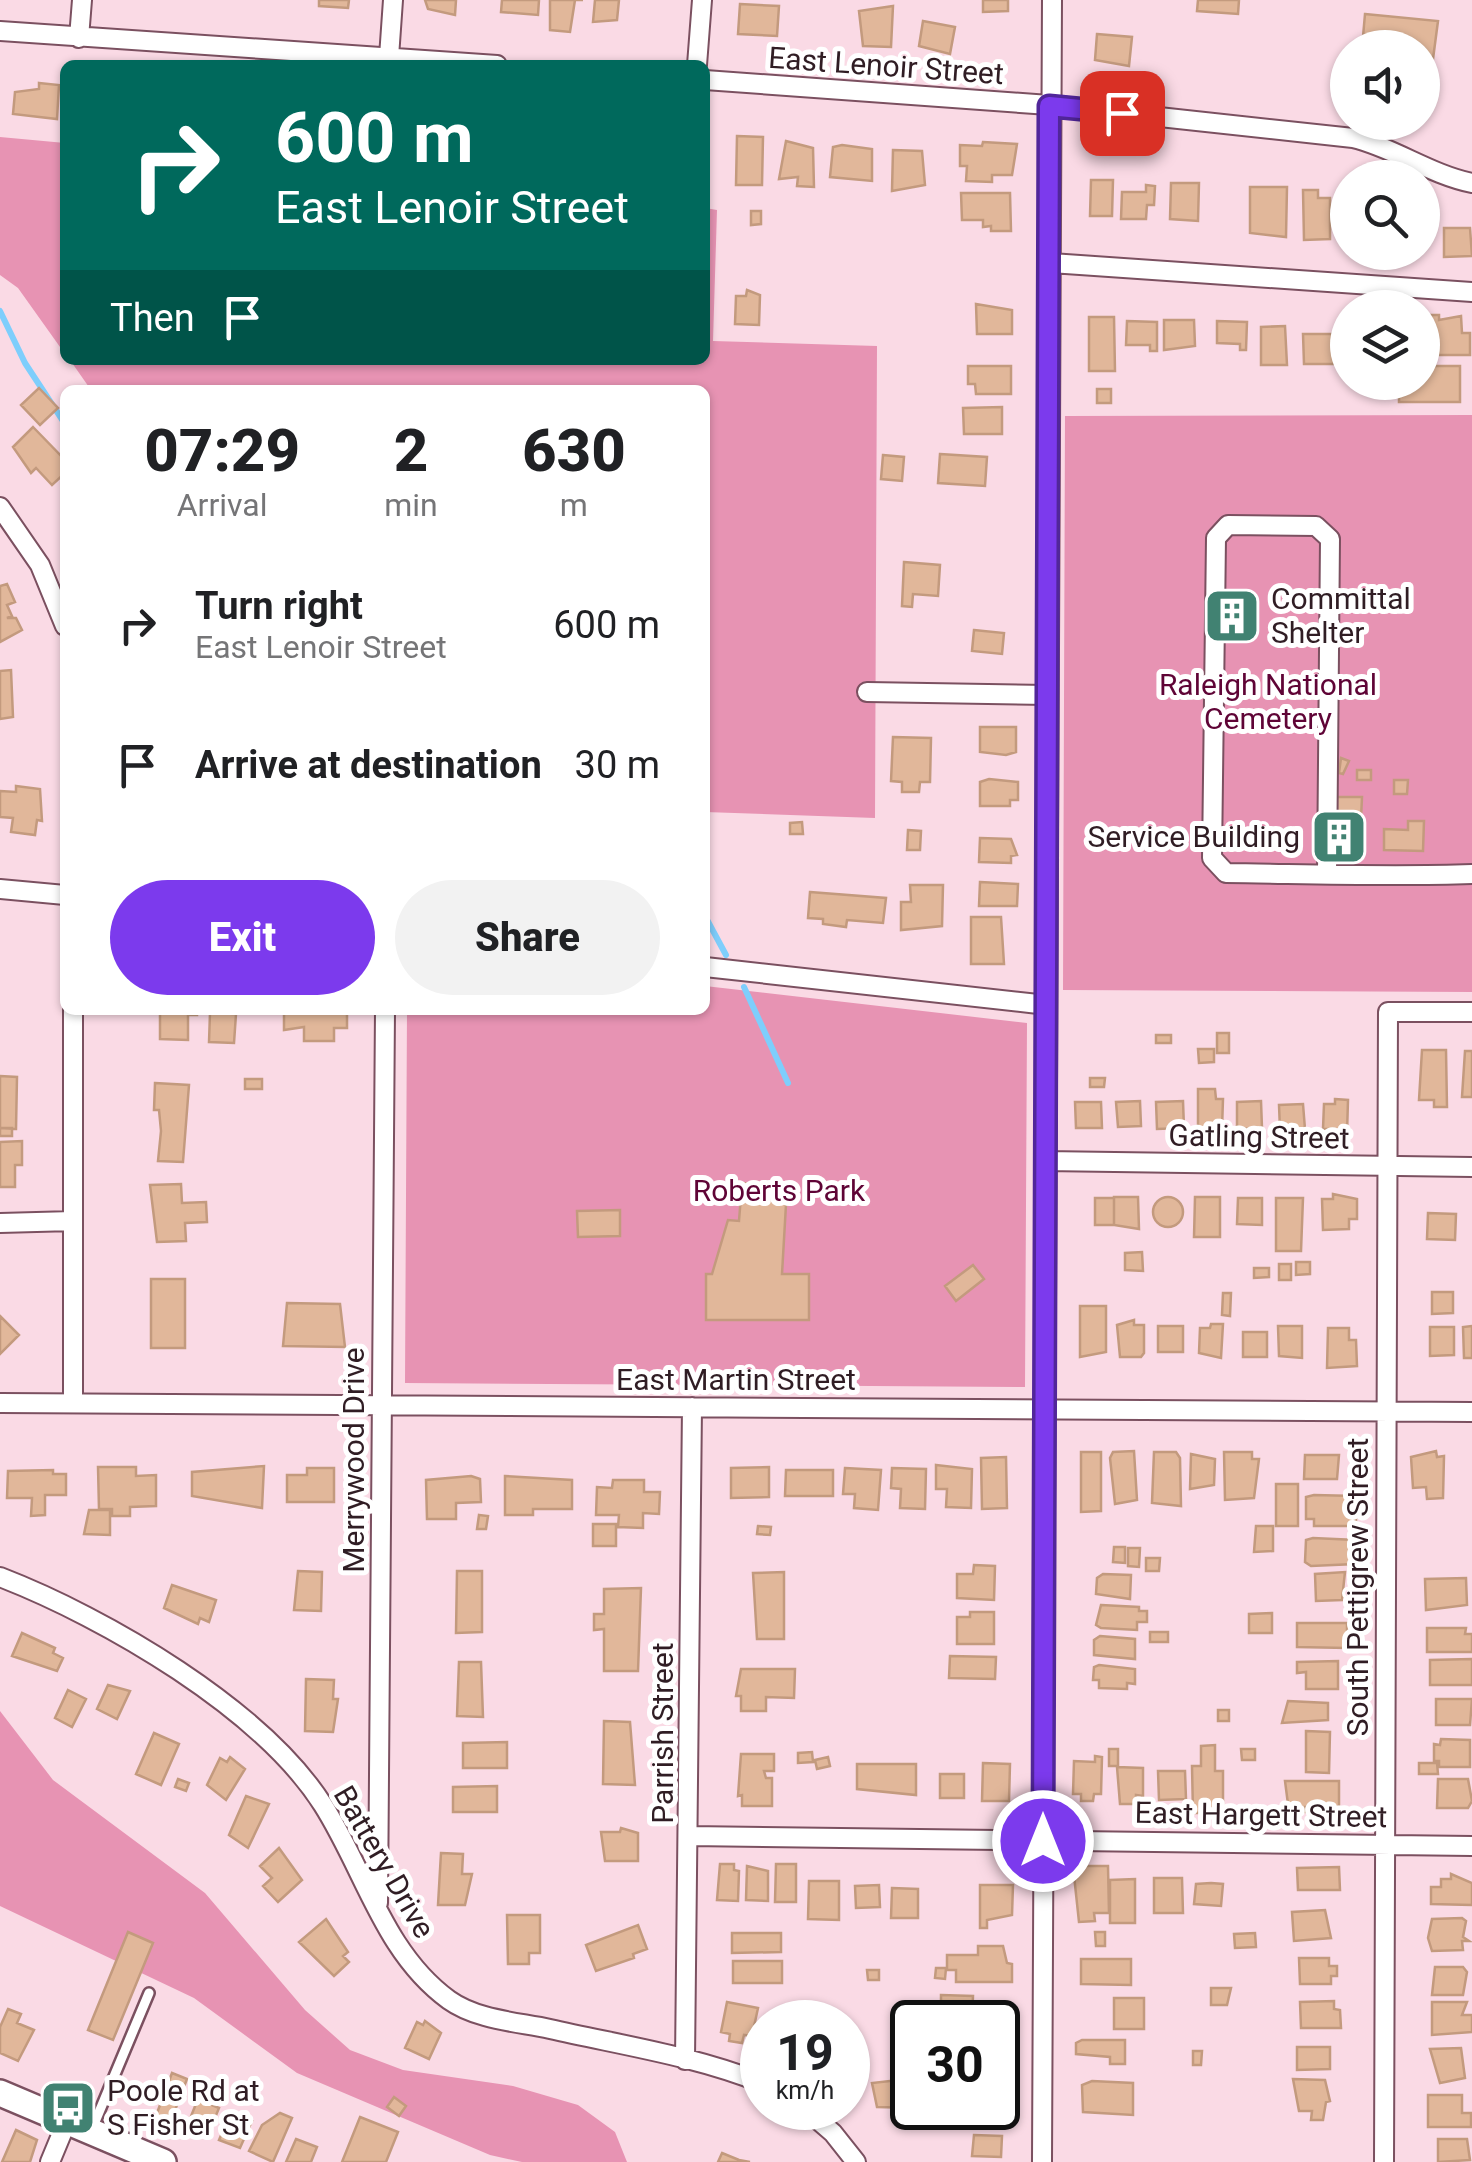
<!DOCTYPE html>
<style>
body{margin:0;font-family:Roboto,sans-serif;background:#f2f2f2;color:#202124;height:100vh;display:flex;flex-direction:column;font-size:38px;white-space:nowrap}
*{box-sizing:border-box;margin:0}
p{font-size:32px;color:#757577}
.icon{flex:none;width:55px;height:55px;fill:none;stroke:currentColor;stroke-width:2;stroke-linecap:round;stroke-linejoin:round}
.map{position:relative;flex:1;overflow:hidden}
.details{position:absolute;left:60px;top:385px;width:650px;height:630px;display:flex;flex-direction:column;background:#fff;border-radius:15px;box-shadow:0 2px 8px #0004}
.details>*{flex:none}
.guide{position:absolute;left:60px;top:60px;width:650px;height:305px;border-radius:15px;box-shadow:0 2px 8px #0004;background:#00695c;color:#fff;overflow:hidden}
.buttons{position:absolute;left:1330px;top:30px;display:grid;gap:20px}
.buttons a{display:grid;place-items:center;width:110px;height:110px;border-radius:50%;background:#fff;box-shadow:0 2px 8px #0004;font-size:50px}
.speed{position:absolute;left:740px;top:2000px;display:flex;gap:20px;font-size:50px;font-weight:700;text-align:center}
.speed>*{display:grid;place-content:center;width:130px;height:130px;border-radius:50%;background:#fff;box-shadow:0 2px 8px #0004;line-height:1}
.speed small{font-size:25px;font-weight:400}
.speed .limit{border:5px solid #111;border-radius:15px;background:#fff;color:#111}
.pin{position:absolute;display:grid;place-items:center;width:85px;height:85px;color:#fff;margin:-42px;border-radius:20px;box-shadow:0 5px 15px #0006}
.me{position:absolute;width:110px;margin:-55px;rotate:0deg;stroke-linejoin:round;filter:drop-shadow(0 0 8px #0008)}
.turn{display:flex;align-items:center;gap:35px;height:210px;padding:0 50px;font-size:45px}
.turn .icon{width:130px;height:130px;stroke-width:2.5}
.turn b{display:block;font-size:70px;line-height:85px}
.then{display:flex;align-items:center;height:95px;padding:0 50px;background:#0003;gap:20px;font-size:38px}
.eta{display:flex;justify-content:space-evenly;align-items:center;height:170px;text-align:center}
.eta b{font-size:60px;font-weight:800;line-height:70px}
.primary-button{display:flex;gap:20px;margin-top:auto;padding:20px 50px}
.primary-button a{flex:1;height:115px;border-radius:60px;background:#7c3aed;color:#fff;font-size:40px;font-weight:800;line-height:115px;text-align:center}
.primary-button a+a{background:#f2f2f2;color:#202124}
ul{padding:0;list-style:none}
li{display:flex;align-items:center;gap:30px;height:140px;padding:0 50px}
li div{flex:1}
li b{display:block;font-size:38px}
li em{font-style:normal}
.map>svg:first-child{display:block}
</style>
<div class="map">
<svg width="1472" height="2162" viewBox="0 0 1472 2162">
<rect width="100%" height="100%" fill="#fadae5"/>
<!-- green -->
<path fill="#e793b3" d="M0,137l65,6v211l-47,-66 -18,-13z
M705,208l12,2 -4,131 164,5 -2,472 -170,-6v-422h-614l-21,-30h635z
M1472,415v577l-409,-2 2,-574z
M705,986l322,37 -2,364 -620,-4 2,-373h298z
M0,1711l53,69 152,113 100,117 45,40 53,20 110,16 65,19 37,27 12,30h-105l-32,-7 -193,-82 -103,-75 -194,-92z"/>
<g fill="none" stroke-linecap="round" stroke-linejoin="round">
<!-- stream -->
<path stroke="#7ecefc" stroke-width="6" d="M0,311l25,52 40,61
M705,916l21,39
M744,987l44,96"/>
</g>
<!-- building -->
<path fill="#e1b79a" stroke="#c39a7e" stroke-width="2.5" d="M319,0h30l-1,8 -29,-2z
M425,0h31l-1,15 -27,-6z
M502,0h37l-1,15 -37,-3z
M550,0h33h-8l-5,32 -20,-2z
M595,0h24l-2,20 -24,2z
M983,0h25v11l-25,1z
M1198,0h41l-1,14 -41,-3z
M740,4l39,2 -2,30 -39,-2z
M893,6l-2,41 -28,-1 -4,-35z
M1365,14l73,7 -12,91 -4,-64h-60z
M923,21l32,6 -5,27 -31,-8z
M1097,34l35,3 -3,29 -34,-6z
M39,83l20,2 -2,34 -44,-5 2,-22 24,-3z
M737,136l26,1 -1,48h-26z
M786,141l27,7 1,39 -17,-1 1,-9 -19,2z
M983,142l34,2 -5,31h-20v7l-26,-1 1,-15h-7v-21l22,1z
M842,145l30,4v32l-42,-4 3,-30z
M893,150l29,1 3,34 -33,6z
M1091,180h22l-1,36h-22z
M1171,183h28l-1,38 -28,-2z
M1146,185l9,1 -1,19h-7l-1,14h-25l1,-27h24z
M1250,187h37l-1,50 -36,-4z
M1303,190h15v8h12v41l-26,1z
M961,193h49l1,38h-20v-5l-8,1v-7h-21z
M751,211h10v13l-10,1z
M1444,228h26l2,28 -28,1z
M747,290l13,5 -1,30 -24,-1 1,-28h10z
M976,304l36,6v24h-35z
M1422,315h17v5l22,-4 1,17h8v22h-47z
M1089,317h25l1,54h-26z
M1164,320h30l1,26 -31,4z
M1127,321l30,1v29h-7v-6h-24z
M1217,321l30,1 -1,28h-6v-6l-23,-1z
M1285,326l2,39h-26v-38z
M1303,334h31l1,30h-31z
M968,366h43v28h-35l-1,-10h-7z
M1422,366h38v36h-61v-20h23z
M39,388l19,20 -18,17 -19,-20z
M1097,389h14v14h-14z
M1002,407v27h-38l-1,-26z
M33,427l32,33v13l-13,12 -16,-17 -5,5 -18,-26z
M940,454l47,3 -2,29 -47,-3z
M883,455l21,2 -2,24 -21,-2z
M904,562l36,3 -2,31 -25,-2 -1,13 -10,-1z
M7,584l8,18 -8,3 5,11 -5,2h9l6,12 -22,12v-56z
M1225,607h13v18h-13z
M974,630l30,3 -2,21 -30,-3z
M11,670l2,47 -13,2v-48z
M980,727h36v25l-10,3 -26,-3z
M893,737l38,1 -1,44h-10l-1,10h-17v-10l-11,-1z
M1341,758l8,3 -6,13 -4,-1z
M1357,770h14v10h-14z
M989,779l29,3v18h-8v6h-30v-24z
M1394,780h14l-1,14h-13z
M16,786l24,3 2,32 -5,-1 -2,15 -24,-3 2,-14 -13,-1v-26l16,1z
M1337,797h25l-1,22h-15v37h-14z
M1408,821h16l-1,30 -39,-1v-21l24,1z
M802,822l1,12h-13v-11z
M908,830l13,1 -1,19h-13z
M980,838l31,1 6,16 -6,1v7l-32,-1z
M980,882l38,2 -1,22h-38z
M910,885h33l-1,41 -41,4v-28h10z
M810,892l76,6 -3,25 -36,-3 -1,7 -23,-3v-5l-15,-1z
M971,917h30l3,47h-33z
M160,1010h37v5h-9v25l-28,-1z
M284,1010h63v18h-13v13h-30v-14l-20,3z
M210,1013l26,1 -2,29 -25,-1z
M1217,1033h12v20h-12z
M1156,1035h15v8h-15z
M1198,1049h16v13l-15,1z
M1422,1050h24l1,57h-13v-7h-15z
M1465,1051h7v46h-10z
M0,1076l17,1 -1,52 -16,-1z
M1090,1078h15l-1,9h-14z
M245,1079h17v10h-17z
M155,1083l34,2 -6,77 -25,-1 3,-30 -2,-21h-5z
M1198,1089h17l1,10h7l-1,30h-24z
M1335,1099l13,1 -1,34 -14,1 1,-6h-11l1,-25h11z
M1140,1101l1,25 -23,1 -2,-25z
M1183,1101l1,27 -27,1 -1,-27z
M1261,1101l1,27 -25,1v-27z
M1075,1102h26l1,26h-26z
M1303,1104l2,25 -25,1 -1,-25z
M0,1128h12v8h-12z
M22,1141v24h-7v22h-15v-45z
M742,1183l45,4 -5,87h27v46h-103v-46h6l16,-54 11,1z
M181,1184l1,19 24,-1 1,20 -22,1 1,18 -29,1 -7,-57z
M1333,1194l24,5v20h-8v10l-26,1 -1,-31h11z
M1153 1212a15 15 0 1 1 30 0a15 15 0 1 1-30 0Z
M1114,1197h24l1,32 -25,-4z
M1195,1197h25v40h-26z
M1095,1198h19v27h-19z
M1238,1198h24v27l-25,-1z
M1276,1198h27l-2,53h-25z
M620,1210v26l-42,1 -1,-26z
M1428,1213l28,1 -1,26 -28,-1z
M1142,1252l1,19 -18,-1v-17z
M1296,1262h14v12l-14,1z
M1279,1264h12v16h-12z
M973,1265l11,14 -28,22 -11,-15z
M1254,1268h15v9l-15,1z
M151,1279h34v69h-34z
M1432,1292h21v21l-21,1z
M1223,1293h8l-1,23 -8,-1z
M287,1303l53,1 5,43 -62,-1z
M1080,1306h26v46l-26,5z
M0,1316l19,19 -19,19z
M1134,1320v5h10v28l-3,4h-21l-3,-32z
M1211,1324h12l-2,34 -22,-5 1,-25h10z
M1158,1326h25v26h-25z
M1278,1326h24v32l-23,-2z
M1472,1326v32h-8l-1,-31z
M1430,1327h24v28l-24,1z
M1328,1328h21v12h7l1,26 -30,2z
M1243,1332h24v25h-24z
M1134,1451l3,49 -22,4 -5,-46 3,-6z
M1436,1451l1,6 7,-1 -1,42 -16,1 -1,-12 -13,1 -2,-31z
M1081,1452h20v59l-20,1z
M1154,1452h22l4,6 1,48 -29,-3z
M1224,1452h28v7h7l-5,39 -29,2z
M1191,1454l24,5 -1,26 -24,4z
M1305,1455h34l-2,24h-33z
M1006,1457l1,51 -25,1 -1,-51z
M936,1465l36,4 -1,39 -25,-1 1,-18h-11z
M264,1466l-2,42 -70,-12v-24z
M98,1467h38v9l20,-1v31l-26,1v9h-18v-7h-13z
M769,1467v30l-38,1v-30z
M307,1468h27v34h-47v-27h20z
M845,1468l36,2 -3,40 -24,-2 1,-14h-12z
M892,1468l34,1 -1,40 -25,-1 1,-19 -10,-1z
M53,1470v4h13v21h-21v20l-14,1 1,-18h-25l1,-27z
M786,1470h47v26h-48z
M471,1476l9,3 1,23 -25,1v16h-29l-1,-39z
M505,1476l67,4v29h-39v6h-28z
M613,1480h31v12h16l-1,22 -16,-1v15l-25,-1 1,-12h-23l1,-28 15,1z
M1276,1484h22v42h-22z
M1314,1495l42,1v30h-42v-7h-8v-22z
M89,1510h21v25l-26,-1z
M479,1515l9,1 -2,13h-9z
M593,1524h23v22h-23z
M758,1526l13,1 -1,8 -13,-1z
M1256,1526h17v25l-19,1z
M1313,1538l43,2 -1,24 -44,2 -6,-4 1,-22z
M1114,1547h11v16l-12,-1z
M1128,1548h12l-1,19 -11,-1z
M1146,1558h14l-1,13h-13z
M974,1565l21,1 -1,34 -37,-2v-24h16z
M298,1571l24,1 -1,39 -27,-1z
M457,1571h25v61l-26,1z
M784,1572v67h-27l-4,-66z
M1345,1572l-3,28 -26,1 -1,-27z
M1103,1574l28,1 -1,24 -34,-5 1,-16z
M1466,1578l1,27 -41,5 -1,-31z
M172,1585l44,15 -7,22 -9,-4 -2,6 -34,-16z
M641,1588l-3,83h-34v-42l-10,1v-16h10v-25z
M1101,1605l38,2v4h8v11h-10v8l-36,-2 -5,-3z
M970,1612h24v32h-37v-27h13z
M1272,1613v20h-23v-19z
M1297,1623h50v25l-50,-1z
M1427,1628h39l-1,6h7v18h-45z
M1150,1632h18v10h-18z
M22,1633l33,15 -2,5 10,5 -6,13 -45,-15z
M1100,1636l35,3v20l-41,-4v-15z
M950,1656l46,1 -1,22 -46,-1z
M1472,1659v26h-42v-25z
M1338,1661v28h-32v-17l-9,1v-11z
M459,1662h22l2,55 -26,-1z
M1099,1665l36,4v15l-8,-1v6l-28,-1v-8h-6l1,-13z
M741,1669h54l-1,29 -28,-1v14h-25v-15h-5z
M306,1679l28,1 -1,19h5l-5,33 -28,-1z
M108,1685l22,6 -13,28 -20,-10z
M68,1690l18,9 -14,28 -17,-9z
M1436,1699h36l-2,26h-34z
M1288,1701l40,2v17l-46,3z
M1218,1710h11v11h-11z
M604,1721l26,1 5,63 -32,-1z
M1306,1731l24,1 -1,41 -23,-1z
M154,1733l25,11 -18,41 -25,-11z
M1441,1739l29,1v27h-31v-6h-5v-17l6,1z
M507,1742v26h-44v-25z
M1215,1745v26h8v35l-3,7h-27l-1,-47h9v-20z
M1109,1749h9v17h-9z
M1241,1749h14v11h-13z
M812,1752l1,10 -15,1v-10z
M741,1754h33v17h-10l2,7h6v28h-30v-11l-4,1z
M1095,1756l7,1 -1,37h-7l-1,7h-12v-7h-8l1,-33 21,1z
M230,1757l15,12 -19,31 -19,-15 13,-27 7,4z
M828,1757l2,9 -13,3 -2,-9z
M983,1763l27,1 -1,37h-27z
M1419,1763h18l1,11h-19z
M857,1764h59v31l-59,-6z
M1117,1767l26,1v28l-7,-1v9h-16z
M1158,1771h27l1,28 -27,1z
M940,1774h24v24h-24z
M178,1779l11,4 -3,8 -11,-4z
M1438,1779h30l4,22 -4,7h-31z
M1285,1781h54v26h-34v5h-16z
M497,1786v26h-44v-25z
M246,1796l23,8 -21,44 -19,-13z
M621,1828l17,5v28h-33l-4,-29h19z
M279,1848l23,32 -24,22 -15,-16 9,-8 -12,-12z
M441,1853l22,1 -1,20h10l-7,31h-27z
M720,1864h14v6l5,1 -1,30 -21,-1z
M776,1864h20v38h-21z
M747,1866l21,5v30l-22,-1z
M1073,1866h35l1,47h-15l1,8 -16,1z
M1339,1867l1,23h-42l-1,-22z
M1451,1874l21,9v22l-41,-1v-17h10v-8h10z
M1154,1878h28l1,35h-29z
M1135,1879v44h-25v-43z
M809,1881h30v39l-31,-1z
M1211,1883l12,1 -2,22 -27,-2 2,-20z
M879,1885l1,22 -24,1 -1,-22z
M980,1885h33l-1,30 -25,5v8h-7z
M892,1888l26,1v29h-27z
M1325,1910l6,28 -37,3 -2,-29z
M507,1915h33v38h-11v11h-21z
M1462,1918l4,3 -3,16 6,4h-7l1,9 -31,1 -4,-13 4,-19z
M326,1919l22,33 -5,4 6,6 -15,14 -35,-34z
M638,1925l9,24 -14,5 1,4 -38,13 -10,-26z
M128,1932l25,11 -40,97 -25,-10z
M1095,1932h10v14h-9z
M732,1933h49v19l-49,1z
M1255,1933l1,14 -21,1 -1,-14z
M978,1946h25l4,17 5,1v18h-56v-12h-9v-15h31z
M1299,1958h30v8h8v10h-6v8h-31z
M1081,1959h50v26l-50,-1z
M733,1961h49v22h-49z
M1435,1967h28l4,5 -4,23h-31z
M936,1968h10l-1,11 -10,-1z
M867,1970h12v10h-11z
M1211,1988h20l-4,17h-16z
M941,1995l32,1 -1,26h-31z
M1114,1998h30v31h-30z
M1334,2001v8l6,1 1,18h-40l-1,-26z
M727,2002l31,6 -6,28 -8,-1 -2,8 -13,-2 1,-7 -9,-2z
M1432,2002h35l-5,13h10v17l-40,3z
M8,2009l13,5 -4,9 17,7 -16,31 -18,-8v-26z
M786,2013l13,2 -2,7h-31l1,-7 18,3z
M425,2021l16,12 -12,26 -24,-11 12,-26 6,3z
M1082,2040h43v24h-15v-7l-34,-3v-11z
M1297,2047h33v22l-33,1z
M1461,2048l4,30 -25,5 -10,-34z
M1193,2051h9l-1,14h-8z
M172,2073l15,6 -18,47 -15,-5z
M1293,2079l32,1 5,21 -4,1 -3,18h-12l1,-9h-13z
M890,2081h22l3,27 -38,-1 -5,-24z
M1092,2081l41,2v32l-50,-3 -1,-27z
M1428,2095h34v18h9v14h-43z
M394,2097l12,9 -7,10 -12,-9z
M198,2099l21,9 -11,27 -21,-9z
M1002,2106l-1,22 -30,-1 1,-19z
M231,2112l21,9 -12,27 -21,-8z
M280,2113l12,5 -19,44 -24,-11 13,-26z
M360,2117l38,15 -12,30h-44z
M16,2130l21,10 -7,22h-28z
M974,2135l28,1 -1,21 -29,-1z
M296,2139l21,8 -6,15h-25z
M1438,2139h29l3,21 -32,2z
M722,2153l17,7 11,2h-32z"/>
<g fill="none" stroke-linecap="round" stroke-linejoin="round">
<!-- service casing -->
<g stroke="#7b5060" stroke-width="14">
<path id="service" d="M92,2129l57,-136"/>
</g>
<!-- minor casing -->
<g stroke="#7b5060" stroke-width="22">
<path id="minor" d="M0,31l497,34
M79,38l3,-38
M389,57l4,-57
M697,65l5,-65
M705,80l344,25 304,33c42,10 76,36 119,45
M1051,263l421,29
M0,507l40,58 25,61
M867,692l180,3
M1327,874l3,-335 -14,-13 -88,-1 -12,13 -4,320 14,15c82,1 164,4 246,1
M0,889l65,6
M705,967l342,38
M73,1010v391
M1045,1161l427,6
M0,1223l73,-2
M0,1403l1472,9
M0,1577c106,41 262,132 323,228 42,66 61,148 126,195 28,20 69,22 101,29 70,16 145,27 212,54
M690,1836l782,10
M378,1903l7,-893
M685,2060l7,-653
M804,2108l29,25 23,29
M50,2162l17,-41
M1042,2162l10,-2162
M1384,2162l4,-1150h84"/>
</g>
<!-- secondary casing -->
<g stroke="#7b5060" stroke-width="30">
<path id="secondary" d="M0,2093l163,69"/>
</g>
<!-- service -->
<use href="#service" stroke="#fff" stroke-width="9"/>
<!-- minor -->
<use href="#minor" stroke="#fff" stroke-width="18"/>
<!-- secondary -->
<use href="#secondary" stroke="#fff" stroke-width="25"/>
</g>
<g fill="none" stroke-linecap="round" stroke-linejoin="round">
<!-- route casing -->
<g stroke="#51269a" stroke-width="25">
<path id="route" d="M1043,1841l6,-1735 73,7"/>
</g>
<!-- route -->
<use href="#route" stroke="#7c3aed" stroke-width="18"/>
</g>
<!-- icons -->
<defs>
<g id="building-square" transform="scale(2.875)"><rect x="-9" y="-9" width="18" height="18" rx="4" fill="#418272" stroke="#fff"/><path d="M-4-6H4V6H1V3H-1V6H-4ZM-2.5-4.3h1.7v1.8h-1.7ZM.8-4.3h1.7v1.8H.8ZM-2.5-1h1.7V.8h-1.7ZM.8-1h1.7V.8H.8Z" fill="#fff"/></g>
<g id="bus-square" transform="scale(2.875)"><rect x="-9" y="-9" width="18" height="18" rx="4" fill="#418272" stroke="#fff"/><path d="M-5-6H5V4H4V6H2V4H-2V6H-4V4H-5ZM-3.5-4V0h7V-4ZM-3.5 1.2v1.5H-2V1.2ZM2 1.2v1.5H3.5V1.2Z" fill="#fff"/></g>
</defs>
<g fill-rule="evenodd">
<use href="#building-square" x="1232" y="616"/>
<use href="#building-square" x="1339" y="837"/>
<use href="#bus-square" x="68" y="2108"/>
</g>
<g text-anchor="middle" stroke-width="10" stroke-linejoin="round" paint-order="stroke">
<!-- street labels -->
<g font-size="30" fill="#301d24" stroke="#fff">
<text transform="translate(886 66) rotate(4)" y="10">East Lenoir Street</text>
<text transform="translate(1259 1137) rotate(1)" y="10">Gatling Street</text>
<text x="736" y="1390">East Martin Street</text>
<text transform="translate(354 1460) rotate(-90)" y="10">Merrywood Drive</text>
<text transform="translate(1358 1587) rotate(-90)" y="10">South Pettigrew Street</text>
<text transform="translate(663 1733) rotate(-90)" y="10">Parrish Street</text>
<text transform="translate(1261 1815) rotate(1)" y="10">East Hargett Street</text>
<text transform="translate(384 1862) rotate(60)" y="10">Battery Drive</text>
</g>
<!-- poi labels -->
<g font-size="30" fill="#301d24" stroke="#fff" text-anchor="start">
<text x="1271" y="609">Committal<tspan x="1271" dy="34">Shelter</tspan></text>
<text x="1300" y="847" text-anchor="end">Service Building</text>
<text x="107" y="2101">Poole Rd at<tspan x="107" dy="34">S Fisher St</tspan></text>
</g>
<!-- park labels -->
<g font-size="30" fill="#5f0436" stroke="#fff">
<text x="1268" y="695">Raleigh National<tspan x="1268" dy="34">Cemetery</tspan></text>
<text x="779" y="1201">Roberts Park</text>
</g>
</g>
</svg>
<div class="buttons">
<a><svg class="icon" aria-label="sound" viewBox="0 0 24 24"><path d="M4 9h4l5-4v14l-5-4H4zM17 9q2 3 0 6"/></svg></a>
<a><svg class="icon" aria-label="search" viewBox="0 0 24 24"><circle cx="10" cy="10" r="6"/><path d="M15 15l6 6"/></svg></a>
<a><svg class="icon" aria-label="layers" viewBox="0 0 24 24"><path d="M12 4l9 5-9 5-9-5zM3 14l9 5 9-5"/></svg></a>
</div>
<div class="speed"><div>19<small>km/h</small></div><div class="limit">30</div></div>
<div class="pin" style="left:1122px;top:113px;background:#d93025"><svg class="icon" aria-label="arrive" viewBox="0 0 24 24"><path d="M6 21V4h12l-3 4 3 4H6"/></svg></div>
<svg class="me" style="left:1043px;top:1841px" viewBox="-20 -20 40 40"><circle r="17" fill="#7c3aed" stroke="#fff" stroke-width="3"/><path d="M0-11L8 9 0 5-8 9z" fill="#fff"/></svg>
<div class="guide">
<div class="turn"><svg class="icon" aria-label="right" viewBox="0 0 24 24"><path d="M7 20v-9h11M14 6l5 5-5 5"/></svg><div><b>600 m</b>East Lenoir Street</div></div>
<div class="then">Then<svg class="icon" aria-label="arrive" viewBox="0 0 24 24"><path d="M6 21V4h12l-3 4 3 4H6"/></svg></div>
</div>
<section class="details">
<div class="eta">
<div><b>07:29</b><p>Arrival</p></div>
<div><b>2</b><p>min</p></div>
<div><b>630</b><p>m</p></div>
</div>
<ul>
<li><svg class="icon" aria-label="right" viewBox="0 0 24 24"><path d="M7 20v-9h11M14 6l5 5-5 5"/></svg><div><b>Turn right</b><p>East Lenoir Street</p></div><em>600 m</em></li>
<li><svg class="icon" aria-label="arrive" viewBox="0 0 24 24"><path d="M6 21V4h12l-3 4 3 4H6"/></svg><div><b>Arrive at destination</b></div><em>30 m</em></li>
</ul>
<div class="primary-button"><a>Exit</a><a>Share</a></div>
</section>
</div>
